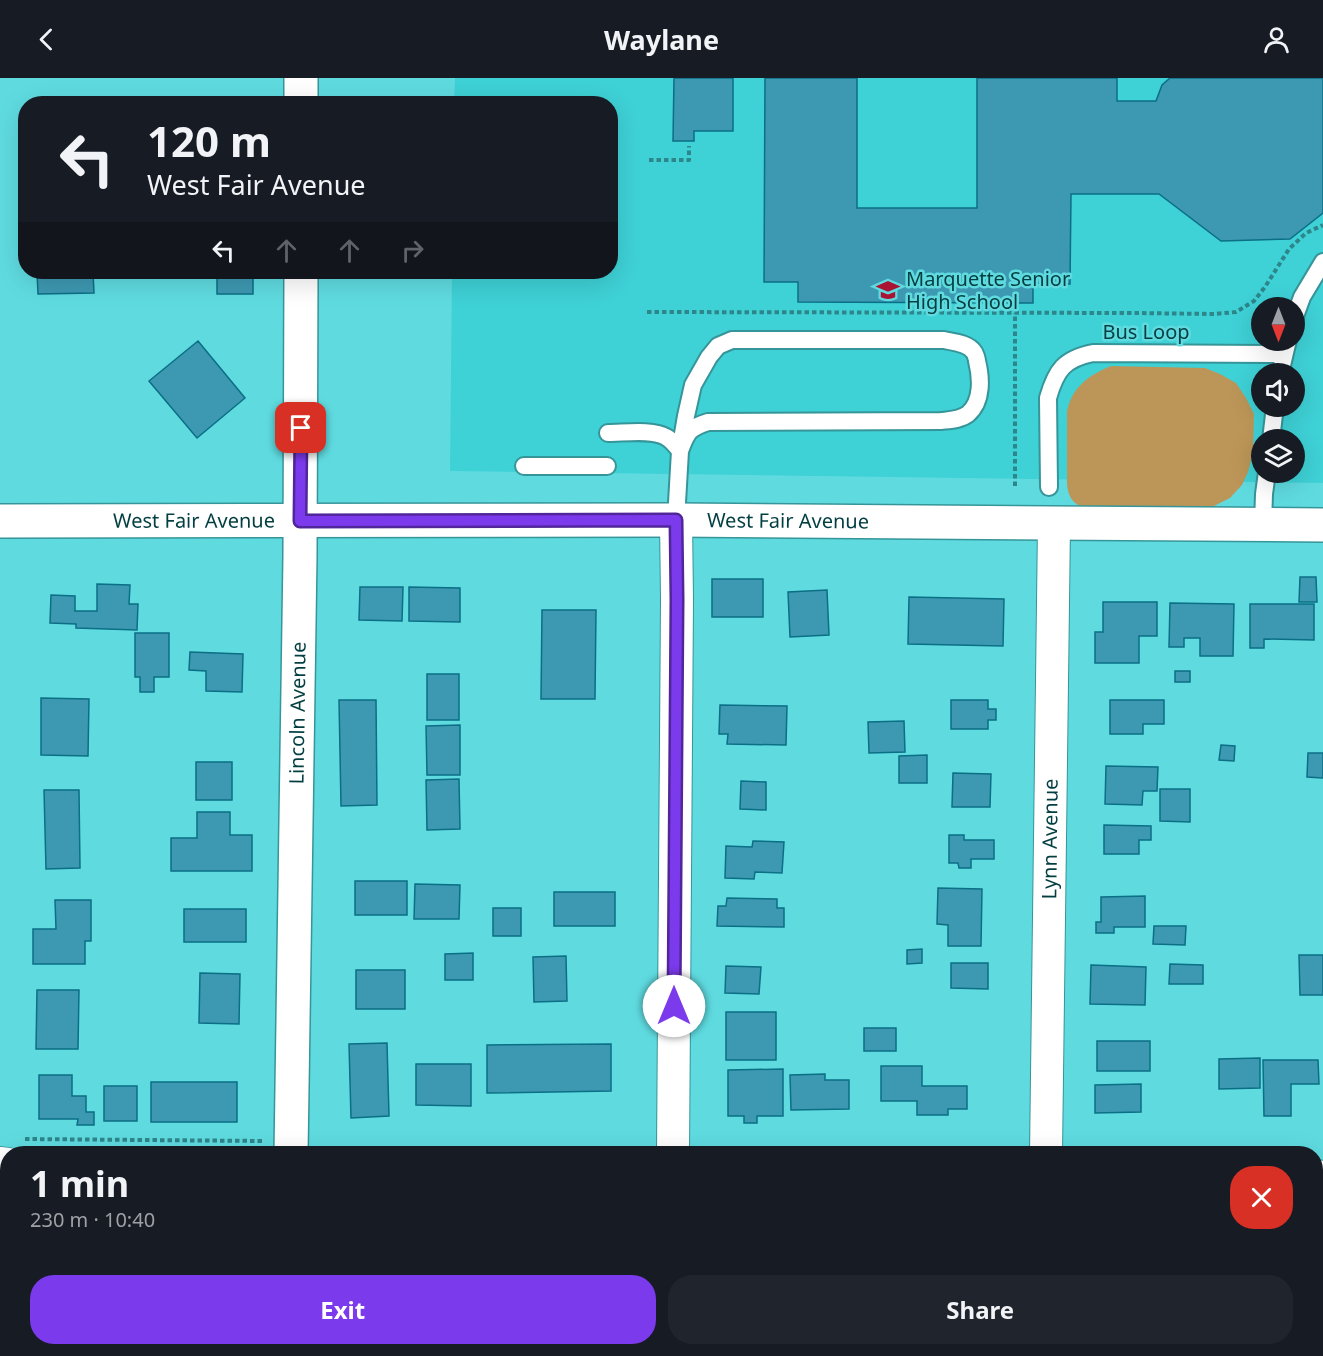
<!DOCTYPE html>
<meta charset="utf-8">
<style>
body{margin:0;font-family:"Noto Sans",sans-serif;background:#20242c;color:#f1f3f6;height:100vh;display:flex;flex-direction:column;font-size:22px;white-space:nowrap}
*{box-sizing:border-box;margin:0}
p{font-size:20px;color:#9ea1a6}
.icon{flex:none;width:33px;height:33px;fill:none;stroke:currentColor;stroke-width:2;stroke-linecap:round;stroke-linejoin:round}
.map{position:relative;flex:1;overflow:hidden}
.side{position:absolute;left:0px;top:1068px;width:1323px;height:210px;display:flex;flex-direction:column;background:#171b24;border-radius:24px 24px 0 0;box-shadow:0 6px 24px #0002}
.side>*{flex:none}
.hud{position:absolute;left:18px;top:18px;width:600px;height:183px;border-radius:24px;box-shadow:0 6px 24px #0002;background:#171b24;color:#f1f3f6;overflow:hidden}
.needle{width:39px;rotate:180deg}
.tools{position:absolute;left:1251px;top:219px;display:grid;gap:12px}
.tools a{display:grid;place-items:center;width:54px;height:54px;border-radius:50%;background:#171b24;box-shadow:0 6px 24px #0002;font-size:30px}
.pin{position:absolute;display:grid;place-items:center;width:51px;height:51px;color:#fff;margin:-26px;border-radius:12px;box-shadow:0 3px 9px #0006}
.me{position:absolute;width:66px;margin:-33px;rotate:0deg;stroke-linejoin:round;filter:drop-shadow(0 0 4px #0008)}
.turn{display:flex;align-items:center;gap:21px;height:126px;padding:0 30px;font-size:27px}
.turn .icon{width:78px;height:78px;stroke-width:2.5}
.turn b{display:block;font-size:42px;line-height:51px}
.lanes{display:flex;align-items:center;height:57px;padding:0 30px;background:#0003;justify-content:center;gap:30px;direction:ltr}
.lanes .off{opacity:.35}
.round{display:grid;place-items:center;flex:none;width:63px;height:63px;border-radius:24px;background:#20242c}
.summary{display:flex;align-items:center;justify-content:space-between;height:102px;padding:0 30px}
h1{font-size:36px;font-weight:700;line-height:45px}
.primary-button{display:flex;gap:12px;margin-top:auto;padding:12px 30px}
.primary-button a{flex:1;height:69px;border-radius:24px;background:#7c3aed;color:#fff;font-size:24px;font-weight:700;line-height:69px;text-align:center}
.primary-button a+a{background:#20242c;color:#f1f3f6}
header{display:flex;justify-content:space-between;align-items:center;height:78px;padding:0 30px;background:#171b24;font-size:27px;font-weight:700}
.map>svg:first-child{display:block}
</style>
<header><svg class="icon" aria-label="back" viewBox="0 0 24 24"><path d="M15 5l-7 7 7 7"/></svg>Waylane<svg class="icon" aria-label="person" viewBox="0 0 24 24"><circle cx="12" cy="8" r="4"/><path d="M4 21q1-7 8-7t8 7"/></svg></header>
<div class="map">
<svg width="1323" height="1278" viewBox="0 0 1323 1278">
<rect width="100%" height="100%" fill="#5fdbe0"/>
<!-- built -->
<path fill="#3ed1d6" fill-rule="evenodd" d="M455,0h868v405l-873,-12 2,-199h158v-168l-156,-1zM1262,230h32v32h-32zM1262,296h32v32h-32zM1262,362h32v32h-32z"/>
<!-- green -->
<path fill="#bc9658" d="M1111,288l94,2 15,6 16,9 10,15 8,16 -1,39 -5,19 -6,13 -12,13 -18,9 -18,3 -107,-1c-14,-5 -19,-11 -20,-26v-72c5,-24 22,-36 44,-45z"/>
<!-- building -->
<path fill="#3d99b2" stroke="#0b6f85" stroke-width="1.5" d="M674,0h59v53h-39v10h-21z
M765,0h92v130h120v-130h140v23h39l6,-16 8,-7h153v135l-33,26 -69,2 -62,-47h-88l-1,90 -37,-1v20l-235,-1v-20h-34z
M37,194h56l1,21 -56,1z
M217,194h36v22h-36z
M198,263l47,57 -48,40 -48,-57z
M1300,499h16l1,25h-18z
M712,501h51v38h-51z
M97,506l33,1 -1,19h9l-1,26 -61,-2v-4l-26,-1 1,-28 24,1v15h22z
M360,509h43l-1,34 -43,-1z
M409,509l51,1v34l-51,-1z
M827,512l2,45 -39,2 -2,-45z
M909,519l95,2 -1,47 -95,-2z
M1103,524h54v34h-18v27h-44v-31h8z
M1170,525l64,1 -1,52h-33v-18h-16v9h-15z
M1250,526h64v36l-50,-1v9h-14z
M542,532h54l-1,89h-54z
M135,555h34v44h-15v15h-14v-15h-5z
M190,574l53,2 -1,38 -36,-1v-20l-17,-1z
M1175,593h15v11h-15z
M427,596h32v46h-32z
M41,620l48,1 -1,57 -47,-1z
M339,622h37l1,105 -36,1z
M951,622h37v9h8v11h-8v9h-37z
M1110,622h54v24h-21v10h-33z
M720,627l67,1 -1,39 -59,-1 1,-10h-9z
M904,643l1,31 -36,1 -1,-31z
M460,647v50h-33l-1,-49z
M1221,667l14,1 -1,15 -15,-1z
M1308,675h15v25l-16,-1z
M927,677v28h-28v-27z
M196,684h36v38h-36z
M1106,688l52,1 -1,24h-14l-1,14 -37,-1z
M953,695l38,1 -1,33h-38z
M459,701l1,50 -33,1 -1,-50z
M741,703l25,1v28l-26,-1z
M1160,711h30v33l-30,-1z
M44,712h35l1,78 -34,1z
M197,734h33v23h22v36h-81v-33h26z
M1104,747l47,1v14h-12v14h-35z
M949,757h15v5h30v19h-23v9h-12l-1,-5h-9z
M753,763l31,1 -2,31 -27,-1 -1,7 -29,-1 1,-32 26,1z
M355,803h52v34h-52z
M415,806l45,1 -1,34h-45z
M938,810l44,1 -1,57h-33v-21l-11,-1z
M554,814h61v34h-61z
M1145,818v31h-31v6h-18v-11h5v-25z
M727,820l50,1v9h7v19l-67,-1 1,-20h8z
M55,822h36v41h-6v23h-52v-35h23z
M493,830h28v28h-28z
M184,831h62v33h-62z
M1154,848h32l-1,19 -32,-1z
M922,871v14l-15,1v-14z
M473,875v27h-28v-26z
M1299,877h24v40h-23z
M566,878l1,45 -33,1 -1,-45z
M951,885h37v26l-37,-1z
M1170,886l33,1v19h-34z
M1091,887l55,2 -1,38 -55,-1z
M726,888l35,1 -2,27 -34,-1z
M356,892h49v39h-49z
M200,895l40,1 -1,50 -40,-1z
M37,912h42l-1,59h-42z
M726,934h50v48h-50z
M864,950h32v23h-32z
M1097,963h53v30h-53z
M387,965l2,73 -38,2 -2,-74z
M611,966v47l-124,2v-48z
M1260,980v30l-41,1v-30z
M1263,982h55l1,24h-28v32h-27z
M416,986h55v42l-55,-1z
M881,988h41v20h45v23h-19v6h-31v-14h-36z
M783,991v47h-26v7h-13v-7h-16v-46z
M825,996v6h24v29l-58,1 -1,-35z
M39,997h33v21h14v16h8v13h-17l1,-6h-39z
M151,1004h86v40h-86z
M1141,1006v28l-46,1v-28z
M104,1008h33v35h-33z
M1316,1163h7v85h-7z
M39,1270h51v8h-51z
M184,1270h46v8h-46z
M419,1270l26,1v7h-26z"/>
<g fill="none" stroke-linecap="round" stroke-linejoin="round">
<!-- lane casing -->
<g stroke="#369599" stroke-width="20">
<path id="lane" d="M1294,241l8,-22 21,-35
M1280,296l8,-34
M608,355c16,0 45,-4 58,4 6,3 10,9 14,14
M1271,362l4,-34
M524,388h83
M1049,409l-1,-89c8,-28 16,-39 45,-45l191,1
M676,442l4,-69 6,-35 7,-31 16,-28 9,-11 14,-6h212c9,2 24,3 30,12 1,1 3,7 3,9 4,16 6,40 -9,53 -8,6 -17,6 -27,7l-233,1c-19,6 -21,10 -28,29
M1263,447l1,-31 3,-22"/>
</g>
<!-- street casing -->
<g stroke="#369599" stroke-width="34">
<g id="street">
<path d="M673,1076l4,-554 -1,-80"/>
<path id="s1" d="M1046,1076l8,-630"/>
<path d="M0,1085l8,1"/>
<path d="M1316,1098l7,1"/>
<path d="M670,1278l1,-8"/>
<path d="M1044,1278v-8"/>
</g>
</g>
<!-- secondary casing -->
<g stroke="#369599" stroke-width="36">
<g id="secondary">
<path d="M301,26v-26"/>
<path id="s2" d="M0,443l676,-1 647,5"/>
<path id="s3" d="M291,1076l9,-598 1,-284"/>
<path d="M289,1278v-8"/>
</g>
</g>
<!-- path -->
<path stroke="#2d868a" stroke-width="4" stroke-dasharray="4.5 3" stroke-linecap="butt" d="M649,82h40v-14
M647,234l487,1 80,1 22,-2 18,-11 11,-14 24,-38 17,-16 17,-8
M1015,408v-173
M25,1061l238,2"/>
<!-- lane -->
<use href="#lane" stroke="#fff" stroke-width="16"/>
<!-- street -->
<use href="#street" stroke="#fff" stroke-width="32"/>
<!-- secondary -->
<use href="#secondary" stroke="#fff" stroke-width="33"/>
</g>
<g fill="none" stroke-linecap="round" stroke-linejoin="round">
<!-- route casing -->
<g stroke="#51269a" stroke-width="15">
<path id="route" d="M301,350l-1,93 376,-1 1,80 -3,406"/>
</g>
<!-- route -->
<use href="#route" stroke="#7c3aed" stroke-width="10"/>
</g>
<!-- icons -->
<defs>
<g id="school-bare" transform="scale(1.8)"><path d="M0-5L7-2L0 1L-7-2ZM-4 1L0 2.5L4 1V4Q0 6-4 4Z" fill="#aa1432" stroke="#5fdbe0" stroke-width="2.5" paint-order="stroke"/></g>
</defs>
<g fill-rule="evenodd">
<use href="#school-bare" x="888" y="212"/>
</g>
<g text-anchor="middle" stroke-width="5" stroke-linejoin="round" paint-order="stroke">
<!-- poi labels -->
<g font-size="20" fill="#033e41" stroke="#5fdbe0" text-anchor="start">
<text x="906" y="208">Marquette Senior<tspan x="906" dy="23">High School</tspan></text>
</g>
<!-- street labels -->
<g font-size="20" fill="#033e41" stroke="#5fdbe0">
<text x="1146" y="261">Bus Loop</text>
<text dy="7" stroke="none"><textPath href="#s2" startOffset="194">West Fair Avenue</textPath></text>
<text dy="7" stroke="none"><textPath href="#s2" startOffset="788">West Fair Avenue</textPath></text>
<text dy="7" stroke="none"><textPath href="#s3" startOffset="441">Lincoln Avenue</textPath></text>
<text dy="7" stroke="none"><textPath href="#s1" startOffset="315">Lynn Avenue</textPath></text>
</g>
</g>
</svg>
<div class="tools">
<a><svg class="needle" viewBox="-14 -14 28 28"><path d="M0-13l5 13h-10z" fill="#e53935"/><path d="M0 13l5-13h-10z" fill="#9ea1a6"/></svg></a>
<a><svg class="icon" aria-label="sound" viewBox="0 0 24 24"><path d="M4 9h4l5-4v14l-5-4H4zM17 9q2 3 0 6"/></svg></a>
<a><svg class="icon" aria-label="layers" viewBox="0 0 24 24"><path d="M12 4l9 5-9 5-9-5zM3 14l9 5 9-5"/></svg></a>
</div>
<div class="pin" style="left:301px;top:350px;background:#d93025"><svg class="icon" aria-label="arrive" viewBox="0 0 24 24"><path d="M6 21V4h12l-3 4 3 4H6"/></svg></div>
<svg class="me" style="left:674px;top:928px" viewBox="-20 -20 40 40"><circle r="19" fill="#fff"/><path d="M0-13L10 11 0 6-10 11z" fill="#7c3aed"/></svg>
<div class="hud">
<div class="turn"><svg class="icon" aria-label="left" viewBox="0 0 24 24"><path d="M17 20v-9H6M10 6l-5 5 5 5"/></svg><div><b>120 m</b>West Fair Avenue</div></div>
<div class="lanes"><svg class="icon" aria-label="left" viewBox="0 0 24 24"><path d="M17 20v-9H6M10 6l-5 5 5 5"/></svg><svg class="icon off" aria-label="ahead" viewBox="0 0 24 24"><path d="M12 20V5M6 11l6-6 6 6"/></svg><svg class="icon off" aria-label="ahead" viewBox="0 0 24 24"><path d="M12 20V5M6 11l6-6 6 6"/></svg><svg class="icon off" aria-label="right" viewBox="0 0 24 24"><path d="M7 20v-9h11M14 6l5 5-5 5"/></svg></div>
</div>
<section class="side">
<div class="summary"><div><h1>1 min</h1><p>230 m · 10:40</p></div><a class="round" style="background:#d93025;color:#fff"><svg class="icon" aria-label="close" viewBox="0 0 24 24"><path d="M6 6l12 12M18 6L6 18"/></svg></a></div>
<div class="primary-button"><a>Exit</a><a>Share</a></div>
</section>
</div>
